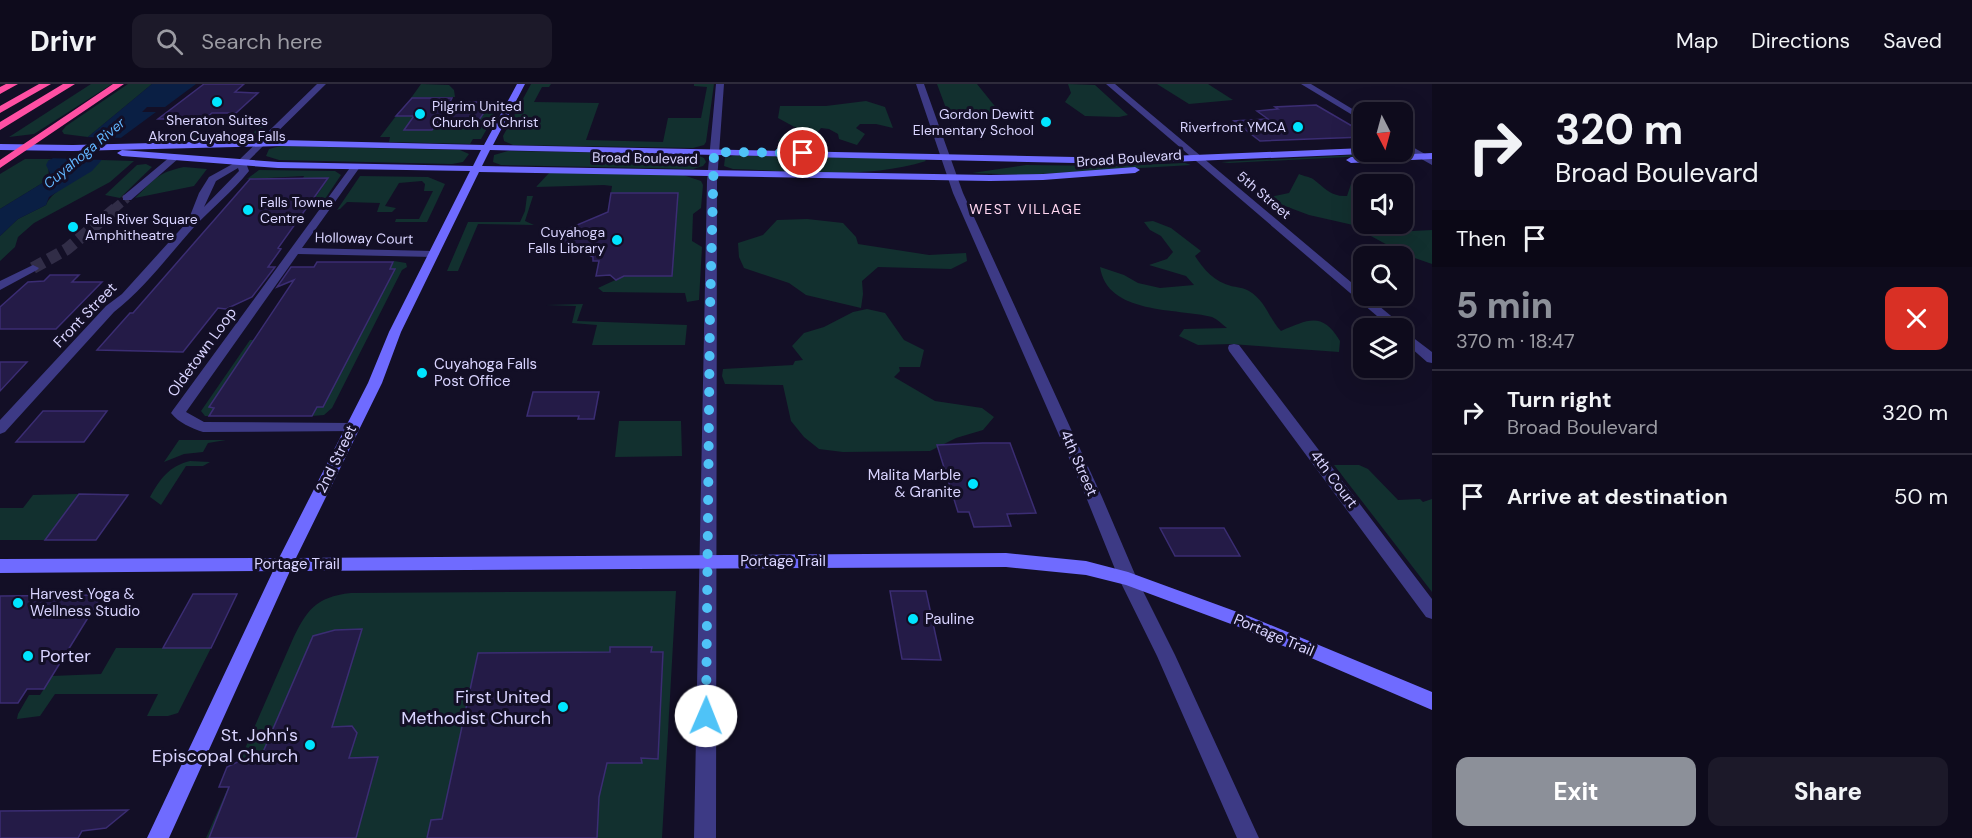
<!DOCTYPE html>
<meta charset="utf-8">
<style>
body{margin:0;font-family:"DM Sans",sans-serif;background:#1c1929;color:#f1f3f6;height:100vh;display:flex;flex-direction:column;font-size:22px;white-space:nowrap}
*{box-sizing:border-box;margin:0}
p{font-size:20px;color:#9b9ba3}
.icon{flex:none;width:33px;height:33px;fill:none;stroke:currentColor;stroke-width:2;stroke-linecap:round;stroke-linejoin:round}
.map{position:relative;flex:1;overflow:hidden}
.drawer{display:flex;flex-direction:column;background:#0e0b1c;width:540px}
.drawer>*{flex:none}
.top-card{background:#0e0b1c;color:#f1f3f6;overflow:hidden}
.needle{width:39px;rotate:174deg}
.tools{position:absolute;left:1353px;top:18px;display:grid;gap:12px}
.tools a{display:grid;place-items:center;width:60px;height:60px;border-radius:12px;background:#0e0b1c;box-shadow:0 6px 24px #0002,0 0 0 2px #2e2b3b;font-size:30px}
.pin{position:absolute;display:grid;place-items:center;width:51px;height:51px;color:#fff;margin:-26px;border:3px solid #fff;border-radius:50%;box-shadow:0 2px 6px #0007}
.me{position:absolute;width:66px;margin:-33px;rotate:1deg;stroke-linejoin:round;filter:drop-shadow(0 0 4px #0008)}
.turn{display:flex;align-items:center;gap:21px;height:126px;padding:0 24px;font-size:27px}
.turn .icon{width:78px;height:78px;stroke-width:2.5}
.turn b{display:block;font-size:42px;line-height:51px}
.then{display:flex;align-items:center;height:57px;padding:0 24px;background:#0003;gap:12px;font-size:22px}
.round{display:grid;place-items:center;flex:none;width:63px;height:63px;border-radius:12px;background:#1c1929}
.head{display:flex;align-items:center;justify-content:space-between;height:102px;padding:0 24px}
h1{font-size:36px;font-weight:800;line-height:45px;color:#8c9099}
.cta{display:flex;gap:12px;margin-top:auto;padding:12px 24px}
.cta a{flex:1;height:69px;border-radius:12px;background:#8c9099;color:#fff;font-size:24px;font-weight:800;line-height:69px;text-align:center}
.cta a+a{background:#1c1929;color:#f1f3f6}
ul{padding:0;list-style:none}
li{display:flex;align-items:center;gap:18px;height:84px;padding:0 24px;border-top:2px solid #2e2b3b}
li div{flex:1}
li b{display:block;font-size:22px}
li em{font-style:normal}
header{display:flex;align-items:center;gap:36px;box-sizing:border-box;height:84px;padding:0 30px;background:#0e0b1c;border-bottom:2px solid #2e2b3b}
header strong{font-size:28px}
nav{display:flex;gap:33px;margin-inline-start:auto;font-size:21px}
.search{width:420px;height:54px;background:#1c1929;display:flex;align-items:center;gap:15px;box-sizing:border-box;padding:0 21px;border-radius:12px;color:#9b9ba3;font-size:22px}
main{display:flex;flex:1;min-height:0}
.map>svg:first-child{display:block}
</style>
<header>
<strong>Drivr</strong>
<div class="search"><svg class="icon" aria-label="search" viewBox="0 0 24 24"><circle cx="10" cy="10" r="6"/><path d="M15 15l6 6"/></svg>Search here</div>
<nav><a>Map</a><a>Directions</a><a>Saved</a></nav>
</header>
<main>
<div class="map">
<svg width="1432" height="754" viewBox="0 0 1432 754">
<rect width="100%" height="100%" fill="#130f26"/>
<!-- green -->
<path fill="#12302f" d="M91,0h21l-78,50 -25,3z
M128,0h24l-64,53 -24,-3 -2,-3 4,-5z
M421,0l28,1 5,5 1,7 -44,1z
M531,0h20l-2,3h-7l-8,15 65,1 -13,37 77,2 5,-24h33l6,-31 -13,-1v-2h20l-8,58 -2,3 -11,3 -180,-3 -9,-4 -1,-5z
M937,0h40l29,36 -56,-1z
M1068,0l27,1 33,30 -9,2 -34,-1 -20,-14 6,-9z
M1157,0h51l25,16 -44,4z
M866,17l19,6 8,21 -17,-4h-16l-4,4 9,6 -8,11 -18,-6 -1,-5 -9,-5 -8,-1 -4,5v9l-7,2 -32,-3 8,-8 14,-3 -22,-12 2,-12h46z
M490,18l12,1 -21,36h-8l-3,5 -81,-2 1,-5h-10l16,-21h18l-9,14h27l15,-21 13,10 19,1z
M267,36l2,2 -11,11 -14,4 -75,1 -7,-4 3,-2 15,1 -1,2h66l8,-2z
M280,62l180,4 9,4 -6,8 -11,2 -173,-4 -13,-4 3,-7z
M508,67l187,3 9,4 2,4 -3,4 -10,3 -192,-4 -8,-3 1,-7z
M1393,69l10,1 -174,9 -8,-1z
M736,71l188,4 2,2c-61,19 -130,10 -193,8l-9,-3 1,-8z
M25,75h27l-4,2 1,18 -49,30v-35z
M101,76l33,1 -24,21 -76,41 -16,14 -3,10 -15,14v-25l18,-17 28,-14c7,-18 40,-26 55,-45z
M1185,79l6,2 -168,10 -51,-2 54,-8 86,1z
M137,81l9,-1 6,3 -32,31 -15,-3z
M184,83l23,2 -13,17 -59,12c21,-20 22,-25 49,-31z
M259,86l76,1 6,4 -16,24h-9v-4l-6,6 -25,-6h32l11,-16 -25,-1 1,-2 -57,3z
M550,88l133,3 18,6 2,4 -2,23 -8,6 -1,27 10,6 -3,53 -12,2 -2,-9 -82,-1 -5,-4 26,-12h48l6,-83h-67l1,-7 -8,-1 -68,2z
M1299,90c4,2 11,3 14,5 12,9 18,18 34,17l4,-12 12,3 1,37h17l13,8 38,-2v34l-26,-9 -37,-20 -7,-8 -53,-12 -32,-12 -7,-6 19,-4z
M360,92l68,1 17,7 -18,38h-32l1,-3h23l14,-28h-9l1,-7 -3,-3 -23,2 -14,23 11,2 -4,4h-15l3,-9 -33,-1 -7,7 -3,1z
M527,112h6l-8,25 9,4 -56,-1 -20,47h-11l21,-49h52l5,-11z
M807,135l36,4 13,14 2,7 71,11 37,-2 1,8 -16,8 -73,-2 -16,14 1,13 -2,14 -55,-13 -17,-12 -45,-15 -5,-11 -1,-14 25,-8 14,-15z
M1153,137l18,7 30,23 -6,5c8,13 20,26 36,30 5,1 13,2 18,5 17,10 20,28 32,40 27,-11 41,-20 59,10l-1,11 -108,-8 -33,1 -19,-9 5,-7 43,-1c-5,-4 -10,-9 -15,-11 -35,-9 -105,-2 -112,-50l24,8 14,8 22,5 34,-3 -8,-9 -37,-11 18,-6 6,-7 -12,-16 -11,-6 -6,-8z
M394,177l12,2 1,4 -5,3 -70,138 -8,7 -12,1 5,-9h6l71,-138h-4z
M546,221l37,-1 -6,17 110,4 -2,20h-93l5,-20 -25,-2 4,-17z
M867,225l18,4 19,27 20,10 -4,17h-21l1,4 -6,6 41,24 47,7 12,9 -11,13 -27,8 -26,13 -87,1 -24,-3 -15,-12 -13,-16 -8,-36 -58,-1 -3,-8 1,-7 70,-4 2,-4 8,-1 -11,-14 12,-13 20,-6 29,-15z
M250,256h4l-45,67 5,1 -5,8h-4l-4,-5z
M619,337h62l1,35 -67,1z
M179,356h47l-18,3 -5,9 -19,2 -20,8z
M190,377l20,1 -7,4h-17l-25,39 -11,-8c10,-18 19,-31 40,-36z
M1334,381h25l9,4 30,31 22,-1 3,3 9,-3v93z
M79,410l-34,46h-45v-32h23l10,-13z
M676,507l-14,247h-456l86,-197c14,-30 23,-44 59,-48z
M116,564h95l-33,65 -10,3h-21l11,-22h-103l-15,22 -23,3 1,-5 11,-19h11l12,-19 49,-2z"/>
<!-- water -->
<path fill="#0a1f44" d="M152,0h44l-31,23h-18l-5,5h14l-34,25 -30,34 -43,26 -3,8 -28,14 -18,17v-27l49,-30 1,-6 -4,-8 2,-4 40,-24z"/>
<!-- pier -->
<path fill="#130f26" d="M82,53l45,1 -22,22 -58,-2z"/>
<!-- building -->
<path fill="#241b47" stroke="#3b2d73" stroke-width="1.5" d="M204,0h40l-9,8 23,1 -22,20h-24l-5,4h-21l-2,2h-26z
M412,14h40l-2,4h41l-12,18 -39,-1 -8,11h-28l10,-14h-18z
M1316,21l48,28v4l-104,4 -26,-20 34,-2 -11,-8 21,-2 -3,-2z
M328,94l-50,70 3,1 -13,18h7l-23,30 -26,12 -8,-1 -35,44 -86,-2 33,-37h3l117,-134z
M611,109h67l-6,83h-48l-8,4 -6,-5 -14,1 3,-15h-6v-4l-42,-21 57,-24z
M317,178h76l-3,7h5l-72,138h-6l-5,9h-103l5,-8 -5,-1 85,-127 -17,7 14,-20h23z
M50,191h29l-7,7h30l-46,47h-56v-22l28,-25 16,-1z
M0,278h27l-27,29z
M533,308h66l-5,27h-16l1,-3h-52z
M43,327h64l-23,31h-68z
M983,359h27l26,70 -29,1 4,12 -37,1 -5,-15h-11l-21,-67z
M79,410l49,1 -32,45h-51z
M1160,444h64l16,28h-65z
M890,507h36l15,69 -39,-1z
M193,510h44l-26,54h-48z
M102,511l-58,94h-17l-9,14h-18v-107z
M362,545l-30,98 20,-1 5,7 -8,25 29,-1 -22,81h-147l20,-51h-10l8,-20 17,-8h16l53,-123 22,-6z
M610,563h42l-1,5h12l-5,107 -17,-1 1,5h-35l-8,34 -2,41h-170l4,-18 11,-1 36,-166 132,-1z
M128,726l-22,18 -24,3 -4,7h-78v-27z"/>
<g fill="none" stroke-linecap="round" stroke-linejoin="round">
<!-- minor-tunnel-far1 -->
<path stroke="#312d47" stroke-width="9" stroke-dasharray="9 4.5" stroke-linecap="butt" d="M114,125l13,-11"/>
<!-- minor-tunnel -->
<path stroke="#312d47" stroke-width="12" stroke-dasharray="12 6" stroke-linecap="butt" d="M33,184l34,-19 49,-41"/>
<!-- minor -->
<path fill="#3d3a85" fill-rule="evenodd" d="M716,0h8l-7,97 -1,657h-22l13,-657z
M1106,0h9l249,209v3h3l35,29 1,5 29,22v11l-5,-1 -25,-22v-12h-11z
M1301,0h10l53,32v6z
M1402,57l30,17v7l-30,-17z
M171,72l8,2 -48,42h-8v-4z
M355,80l5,3 -58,81 131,3 6,3 -6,3 -135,-3 -112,158 18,10 147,1 7,5 -2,3 -153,1c-12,-4 -24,-9 -32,-19l2,-3 179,-245z
M33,181l6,3 -2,2 -37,20v-9z
M1234,260l5,1 193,254v20l-6,-2 -197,-266 -1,-3 1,-3z"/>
<!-- tertiary -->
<path fill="#3d3a85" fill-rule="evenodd" d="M317,0h9l-80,79 3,8c-17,21 -37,37 -55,56 -26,29 -49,61 -80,85l-109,120 -5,2v-14l106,-114 16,-12 66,-73 11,-28 10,-16 29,-16zM238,84l1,3 -35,36 12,-26z
M916,0h8l39,109 139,304 35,82 38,76 84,183h-22l-80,-182 -38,-77 -33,-82 -133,-304z"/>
<!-- secondary -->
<path fill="#6f6bff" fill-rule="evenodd" d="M517,0h8l-32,61 629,13 242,-10v4h4l-4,2 -242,10 -632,-14 -8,16 508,9 53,-1 92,-7 5,3 -5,3 -92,7 -53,1 -511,-9 -78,160 -19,51 -86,175 710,-5 80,8 42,11 123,45 181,75v18l-193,-83 -113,-42 -40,-10 -80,-8 -716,4 -121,267h-22l126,-267 -273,2v-14l279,-1 89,-175 21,-51 81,-161 -192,-3 -156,-12 -5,-3 5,-3 156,12 195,4 8,-16 -201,-4 -207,5 -73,-1v-6l73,1 207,-5 204,5z
M1432,69v6l-81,4 -5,-3 5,-3z"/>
<!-- motorway -->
<path fill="#ff4fa3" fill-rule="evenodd" d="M6,0h12l-18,10v-7z
M39,0h12l-51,29v-7z
M63,0h12l-75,46v-8z
M113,0h11l-124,84v-8z"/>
</g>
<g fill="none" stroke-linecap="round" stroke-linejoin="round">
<!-- route -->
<path stroke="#4fc3f7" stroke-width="10" stroke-dasharray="0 18" d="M706,632l4,-406 4,-158 89,1"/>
</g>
<!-- markers -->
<g fill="#00e5ff" stroke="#130f26" stroke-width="2">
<circle cx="217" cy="18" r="6"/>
<circle cx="420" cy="30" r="6"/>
<circle cx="1046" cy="38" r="6"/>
<circle cx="1298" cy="43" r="6"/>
<circle cx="248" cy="126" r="6"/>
<circle cx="73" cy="143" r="6"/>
<circle cx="617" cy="156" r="6"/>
<circle cx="422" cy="289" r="6"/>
<circle cx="973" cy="400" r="6"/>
<circle cx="18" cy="519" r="6"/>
<circle cx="913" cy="535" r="6"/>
<circle cx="28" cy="572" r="6"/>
<circle cx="563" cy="623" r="6"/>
<circle cx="310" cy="661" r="6"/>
</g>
<g text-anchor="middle" stroke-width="6" stroke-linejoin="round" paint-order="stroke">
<!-- far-poi labels -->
<g font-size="14" fill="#d9d4ff" stroke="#130f26" text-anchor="start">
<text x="432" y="27">Pilgrim United<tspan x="432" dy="16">Church of Christ</tspan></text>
<text x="1034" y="35" text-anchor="end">Gordon Dewitt<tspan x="1034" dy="16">Elementary School</tspan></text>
<text x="217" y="41" text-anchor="middle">Sheraton Suites<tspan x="217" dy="16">Akron Cuyahoga Falls</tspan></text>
<text x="1286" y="48" text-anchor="end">Riverfront YMCA</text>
<text x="260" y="123">Falls Towne<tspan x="260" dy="16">Centre</tspan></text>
<text x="85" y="140">Falls River Square<tspan x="85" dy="16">Amphitheatre</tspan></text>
<text x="605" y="153" text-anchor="end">Cuyahoga<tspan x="605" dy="16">Falls Library</tspan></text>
</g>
<!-- far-water labels -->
<g font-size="14" font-style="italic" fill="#62b6ff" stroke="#130f26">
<text transform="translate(84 69) rotate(-40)" y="5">Cuyahoga River</text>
</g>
<!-- far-street labels -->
<g font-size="14" fill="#d9d4ff" stroke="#130f26">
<text transform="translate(645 74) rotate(1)" y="5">Broad Boulevard</text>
<text transform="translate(1129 74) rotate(-4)" y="5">Broad Boulevard</text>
<text transform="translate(1264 111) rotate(40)" y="5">5th Street</text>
<text transform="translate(364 154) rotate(1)" y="5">Holloway Court</text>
</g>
<!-- far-neighbourhood labels -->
<g font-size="14" letter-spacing="1.5" fill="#ffd6f0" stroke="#130f26">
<text x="1026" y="130">WEST VILLAGE</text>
</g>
<!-- street labels -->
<g font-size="15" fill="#d9d4ff" stroke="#130f26">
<text transform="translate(85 231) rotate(-46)" y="5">Front Street</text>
<text transform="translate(202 268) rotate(-54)" y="5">Oldetown Loop</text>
<text transform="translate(336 375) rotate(-64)" y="5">2nd Street</text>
<text transform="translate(1079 379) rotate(66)" y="5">4th Street</text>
<text transform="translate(1334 395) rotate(53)" y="5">4th Court</text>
<text x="783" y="482">Portage Trail</text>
<text x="297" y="485">Portage Trail</text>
<text transform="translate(1274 551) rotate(23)" y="5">Portage Trail</text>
</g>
<!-- poi labels -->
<g font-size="15" fill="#d9d4ff" stroke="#130f26" text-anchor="start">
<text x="434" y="285">Cuyahoga Falls<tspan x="434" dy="17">Post Office</tspan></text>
<text x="961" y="396" text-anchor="end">Malita Marble<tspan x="961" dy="17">&amp; Granite</tspan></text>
<text x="30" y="515">Harvest Yoga &amp;<tspan x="30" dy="17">Wellness Studio</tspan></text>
<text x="925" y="540">Pauline</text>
</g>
<!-- near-poi labels -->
<g font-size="18" fill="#d9d4ff" stroke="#130f26" text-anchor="end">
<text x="40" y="578" text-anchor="start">Porter</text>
<text x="551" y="619">First United<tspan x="551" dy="21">Methodist Church</tspan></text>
<text x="298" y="657">St. John's<tspan x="298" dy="21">Episcopal Church</tspan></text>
</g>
</g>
</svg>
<div class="tools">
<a><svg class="needle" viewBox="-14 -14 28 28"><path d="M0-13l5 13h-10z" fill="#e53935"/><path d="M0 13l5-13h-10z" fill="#9b9ba3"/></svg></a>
<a><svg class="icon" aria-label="sound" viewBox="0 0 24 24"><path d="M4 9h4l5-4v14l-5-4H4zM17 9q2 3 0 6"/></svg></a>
<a><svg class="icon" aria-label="search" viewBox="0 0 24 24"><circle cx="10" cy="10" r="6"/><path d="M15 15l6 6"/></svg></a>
<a><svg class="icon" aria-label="layers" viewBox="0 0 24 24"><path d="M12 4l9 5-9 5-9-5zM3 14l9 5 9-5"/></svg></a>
</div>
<div class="pin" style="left:803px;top:69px;background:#d93025"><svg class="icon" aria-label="arrive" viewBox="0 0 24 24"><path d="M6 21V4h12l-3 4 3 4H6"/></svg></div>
<svg class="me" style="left:706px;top:632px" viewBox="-20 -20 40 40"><circle r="19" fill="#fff"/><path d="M0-13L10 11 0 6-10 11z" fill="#4fc3f7"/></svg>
</div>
<section class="drawer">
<div class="top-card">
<div class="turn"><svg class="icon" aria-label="right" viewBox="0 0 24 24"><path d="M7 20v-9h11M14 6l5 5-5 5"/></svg><div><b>320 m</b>Broad Boulevard</div></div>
<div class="then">Then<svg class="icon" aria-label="arrive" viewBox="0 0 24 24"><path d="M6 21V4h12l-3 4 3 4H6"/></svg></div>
</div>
<div class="head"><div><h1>5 min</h1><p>370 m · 18:47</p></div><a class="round" style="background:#d93025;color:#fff"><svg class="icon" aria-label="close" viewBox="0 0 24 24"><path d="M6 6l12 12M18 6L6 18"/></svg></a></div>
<ul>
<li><svg class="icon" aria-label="right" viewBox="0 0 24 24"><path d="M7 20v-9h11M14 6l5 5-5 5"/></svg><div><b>Turn right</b><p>Broad Boulevard</p></div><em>320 m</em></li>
<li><svg class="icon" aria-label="arrive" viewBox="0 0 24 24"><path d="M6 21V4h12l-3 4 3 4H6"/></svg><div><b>Arrive at destination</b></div><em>50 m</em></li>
</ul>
<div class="cta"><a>Exit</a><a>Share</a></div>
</section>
</main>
